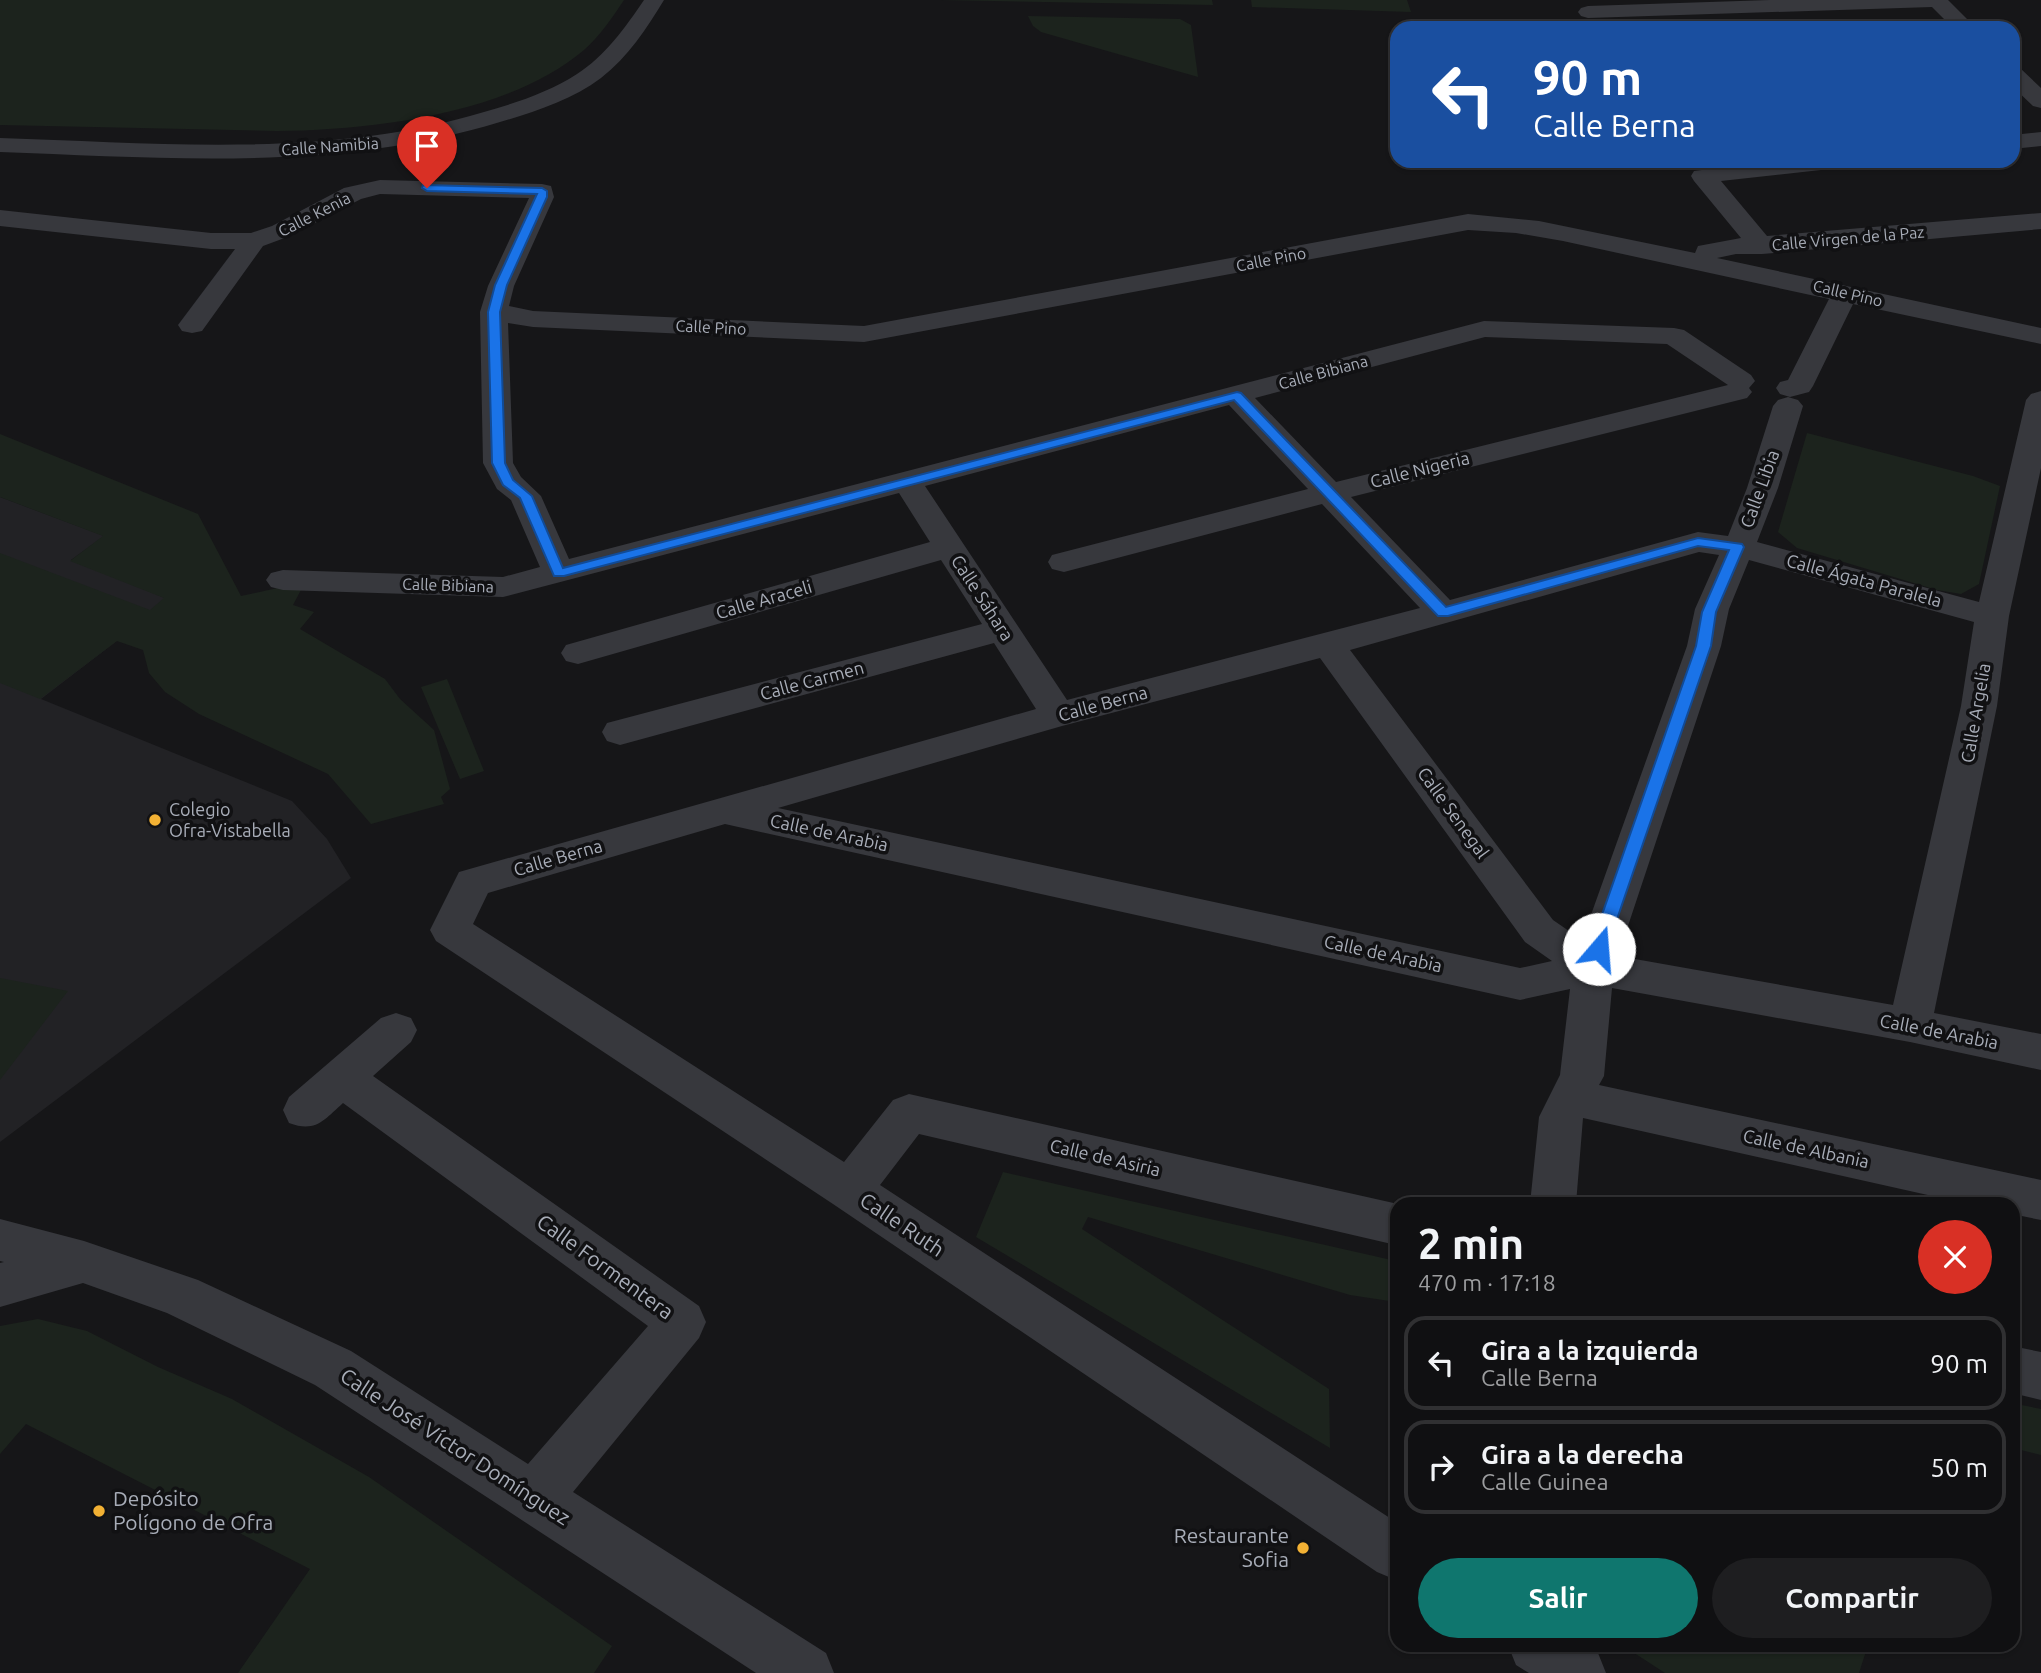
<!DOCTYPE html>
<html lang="es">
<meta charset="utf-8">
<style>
body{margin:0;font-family:Ubuntu,sans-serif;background:#1e1e20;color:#f1f3f6;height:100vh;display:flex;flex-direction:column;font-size:26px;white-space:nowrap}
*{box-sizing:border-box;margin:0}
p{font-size:23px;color:#9c9d9f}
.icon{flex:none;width:38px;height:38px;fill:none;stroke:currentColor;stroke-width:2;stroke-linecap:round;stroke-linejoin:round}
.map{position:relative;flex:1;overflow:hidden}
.side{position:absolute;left:1390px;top:1197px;width:630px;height:455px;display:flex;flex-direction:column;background:#101012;border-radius:21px;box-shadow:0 2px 5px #0004,0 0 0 2px #303032}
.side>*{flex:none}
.guide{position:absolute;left:1390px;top:21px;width:630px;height:147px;border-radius:21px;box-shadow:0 2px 5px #0004,0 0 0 2px #303032;background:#1a4fa0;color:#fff;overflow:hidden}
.pin{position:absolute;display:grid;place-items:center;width:60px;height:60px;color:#fff;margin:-72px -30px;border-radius:50% 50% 50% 0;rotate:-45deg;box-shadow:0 0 7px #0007}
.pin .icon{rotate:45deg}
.me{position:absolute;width:77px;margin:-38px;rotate:18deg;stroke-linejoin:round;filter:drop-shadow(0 0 5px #0008)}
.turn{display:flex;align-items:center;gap:24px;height:147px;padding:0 28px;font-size:32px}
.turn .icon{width:91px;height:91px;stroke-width:2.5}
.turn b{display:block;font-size:49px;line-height:60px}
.round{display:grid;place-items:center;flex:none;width:74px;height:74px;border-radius:37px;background:#1e1e20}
.summary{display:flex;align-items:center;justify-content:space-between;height:119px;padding:0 28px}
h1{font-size:42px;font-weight:600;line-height:52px}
.primary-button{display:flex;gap:14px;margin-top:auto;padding:14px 28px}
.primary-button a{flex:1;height:80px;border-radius:42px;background:#0f766e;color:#fff;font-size:28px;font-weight:600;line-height:80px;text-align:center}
.primary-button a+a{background:#1e1e20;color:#f1f3f6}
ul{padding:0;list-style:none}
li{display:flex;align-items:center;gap:21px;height:94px;margin:0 14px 10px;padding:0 14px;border:4px solid #303032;border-radius:21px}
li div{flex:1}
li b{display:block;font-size:26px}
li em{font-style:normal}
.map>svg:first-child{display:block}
</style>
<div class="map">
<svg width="2041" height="1673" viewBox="0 0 2041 1673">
<rect width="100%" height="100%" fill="#161618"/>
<!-- built -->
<path fill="#222225" d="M0,497l104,39 -33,24 99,40 -129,99 251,102 35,38 24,39 -351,264z"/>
<!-- green -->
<path fill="#1c231d" d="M0,0h624c-12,18 -24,36 -40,50 -75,64 -212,80 -307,81l-277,-6z
M940,0h272l1,5z
M1251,0h156l4,12 -159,-5z
M1028,16l152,3 11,6 7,52 -157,-45 -8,-6z
M1807,433l166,43 27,10 -21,98 -18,10 -24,-4 -140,-42 -19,-16z
M0,434l198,80 43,82 41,-9 20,1 -9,17 21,7 -14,17 85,50 15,20 34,31 16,59 -9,8 3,7 -73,20 -43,-50 -129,-60 -34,-22 -16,-19 -6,-23 -26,-9 -77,58 -40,-16v-130l150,57 14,-12 -94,-37 33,-25 -103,-39z
M447,679l37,92 -24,8 -39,-92z
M0,978l68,13 -68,89z
M1003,1172l393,89v41l-46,-7 -262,-78 -6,12 247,160 1,59 -354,-211z
M38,1319l49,12 71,36 74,32 137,78 243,169 -18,27h-356l72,-104 -284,-145 -26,30v-128z
M2012,1403l29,6v46l-28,-7z
M1622,1645h246l-9,28h-194z"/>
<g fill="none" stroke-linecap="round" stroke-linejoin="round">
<!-- minor -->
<path fill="#37383d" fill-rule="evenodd" d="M644,0h20c-17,28 -36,57 -63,78 -29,22 -67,34 -101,44 -163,50 -333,36 -500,30v-14c161,5 328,21 484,-26 32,-9 65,-20 93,-38 28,-18 48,-46 67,-74z
M1770,0h178l28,28h-23l-21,-21 -344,11 -7,-2 -3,-4 3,-4 7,-2z
M2012,66l8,2 21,20v20l-8,-2 -21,-20z
M2041,132v14l-29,3v-14z
M1773,161h78l-3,5 -9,2 -118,13 46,55 274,-23v16l-279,25h-26l-19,4 324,70v16l-188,-40 -40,82 -4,6 -19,5 -10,-3 -4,-6 4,-6 8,-2 41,-81 -266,-58 -47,-8 -48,-3 -604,112 -331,-15 -25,-4 5,140 8,14 20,19 28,63 915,-238 190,7 10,2 67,45 4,6 -6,7 3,4 -5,6 -396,99 99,103 248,-68 30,4 19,-48 26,-82 5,-6 10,-3 10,3 5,6 -25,82 -21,54 222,60 47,-202 5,-6 10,-3v77l-32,148 -12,90 -63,307 107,21v36l-131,-28 -298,-54 -8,88 -5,9 442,95v40l-29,-6v-10h-44l-385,-86 -7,86h-46l9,-87 21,-42 10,-86 -50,11 -795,-176 -237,69 -15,31 371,238 49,-62 16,-6 489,110 -2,41 -477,-111 -39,51 516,337v58l-19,-8 -544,-368 -397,-263 -6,-11 29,-58 577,-163 -42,-66 -374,102 -13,-4 -5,-9 5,-9 375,-99 -41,-64 -363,104 -12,-3 -5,-8 5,-8 364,-103 -31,-49 -396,104 -220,-7 -12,-3 -5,-7 5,-7 12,-3 220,7 37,-10 -29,-67 -14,-11 -14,-26 -3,-151 8,-26 41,-88 -149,-4 -19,5 -71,37 -27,10 -61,85 -10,2 -10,-2 -4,-6 57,-76h-24l-211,-23v-16l211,23h40l21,-7 72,-38 36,-8 162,4 9,2 3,11 -40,89 -5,20 24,5 331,15 604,-112 71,7 156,32 3,-7 43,-8 -47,-57 -3,-5 3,-5zM1485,337l182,7 61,41 -392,97 -81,-84zM1229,405l79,84 -256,66 -4,7 4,7 12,3 258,-68 98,104 -353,92 -142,-214zM1699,552l20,3 -24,54 -8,37 -105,294 -29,-20 -203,-270zM1749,560l225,62 -13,84 -68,299 -275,-49 103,-310 8,-37zM1320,658l205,284 27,19 -32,7 -742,-160 284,-82z
M396,1013l15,5 6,12 -6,12 -38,34 326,230 7,16 -7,16 -126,154 253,161 8,20h-78l-441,-288 -148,-72 -84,-30 -83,24v-44l4,-1 -4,-1v-42l84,22 114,39 153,71 177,113 120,-138 -305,-223c-19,17 -27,30 -54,20l-6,-13 6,-13 92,-79z
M2012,1346l29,6v48l-29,-7z
M1508,1645h78l12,8 8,20h-77l-13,-8z"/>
</g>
<!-- route -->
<path fill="#1a73e8" stroke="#114b97" stroke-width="2" d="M423,185l119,3 5,3v6l-40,88 -7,27 5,151 8,17 19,16 31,72 674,-176 4,1 205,214 252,-69 44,6 2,3 -28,65 -5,34 -106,308h-12l-3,-5 106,-303 6,-34 27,-62 -31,-4 -250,70h-10l-204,-216 -670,176h-10l-34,-78 -17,-13 -11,-22 -4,-151 7,-27 42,-91 -110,-3 -5,-3z"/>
<!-- markers -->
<g fill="#f2b134" stroke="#111113" stroke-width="2.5">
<circle cx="155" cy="820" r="7"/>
<circle cx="99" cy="1511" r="7"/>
<circle cx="1303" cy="1548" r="7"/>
</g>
<g text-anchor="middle" stroke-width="7" stroke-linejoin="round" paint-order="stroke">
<!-- far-street labels -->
<g font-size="16" fill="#a8adb8" stroke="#111113">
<text transform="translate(330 146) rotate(-4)" y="6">Calle Namibia</text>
<text transform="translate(314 214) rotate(-27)" y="6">Calle Kenia</text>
<text transform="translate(1848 238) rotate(-5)" y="6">Calle Virgen de la Paz</text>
<text transform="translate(1271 259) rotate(-11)" y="6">Calle Pino</text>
<text transform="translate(1848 293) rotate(13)" y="6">Calle Pino</text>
<text transform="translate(711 327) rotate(3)" y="6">Calle Pino</text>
<text transform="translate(1323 372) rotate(-15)" y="6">Calle Bibiana</text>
<text transform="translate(448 585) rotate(2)" y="6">Calle Bibiana</text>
</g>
<!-- street labels -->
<g font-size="18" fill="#a8adb8" stroke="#111113">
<text transform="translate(1420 470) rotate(-14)" y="6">Calle Nigeria</text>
<text transform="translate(1760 489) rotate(-70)" y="6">Calle Libia</text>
<text transform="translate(1864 581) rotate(15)" y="6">Calle Ágata Paralela</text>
<text transform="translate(982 598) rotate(57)" y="6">Calle Sáhara</text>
<text transform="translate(764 600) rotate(-16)" y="6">Calle Araceli</text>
<text transform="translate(812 681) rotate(-15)" y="6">Calle Carmen</text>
<text transform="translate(1103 704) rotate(-15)" y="6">Calle Berna</text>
<text transform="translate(1976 713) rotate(-80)" y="6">Calle Argelia</text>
<text transform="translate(1453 813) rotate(54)" y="6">Calle Senegal</text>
<text transform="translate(829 833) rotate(12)" y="6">Calle de Arabia</text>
<text transform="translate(558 858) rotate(-16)" y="6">Calle Berna</text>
<text transform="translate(1383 954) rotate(12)" y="6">Calle de Arabia</text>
<text transform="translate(1939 1032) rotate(11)" y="6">Calle de Arabia</text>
<text transform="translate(1806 1149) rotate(12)" y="6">Calle de Albania</text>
<text transform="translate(1105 1158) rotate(13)" y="6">Calle de Asiria</text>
</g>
<!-- poi labels -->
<g font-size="18" fill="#a8adb8" stroke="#111113" text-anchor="start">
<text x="169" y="816">Colegio<tspan x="169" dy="21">Ofra-Vistabella</tspan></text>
</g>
<!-- near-street labels -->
<g font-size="21" fill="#a8adb8" stroke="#111113">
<text transform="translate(902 1225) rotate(34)" y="7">Calle Ruth</text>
<text transform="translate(605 1267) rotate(36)" y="7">Calle Formentera</text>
<text transform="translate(455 1447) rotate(33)" y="7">Calle José Víctor Domínguez</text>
</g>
<!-- near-poi labels -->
<g font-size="21" fill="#a8adb8" stroke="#111113" text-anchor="start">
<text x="113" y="1506">Depósito<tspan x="113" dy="24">Polígono de Ofra</tspan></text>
<text x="1289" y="1543" text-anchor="end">Restaurante<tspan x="1289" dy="24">Sofia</tspan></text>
</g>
</g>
</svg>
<div class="pin" style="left:427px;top:188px;background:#d93025"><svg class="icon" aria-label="arrive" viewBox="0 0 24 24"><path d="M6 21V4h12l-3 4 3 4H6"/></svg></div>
<svg class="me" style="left:1599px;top:949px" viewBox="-20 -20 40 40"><circle r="19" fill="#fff"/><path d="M0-13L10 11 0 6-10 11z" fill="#1a73e8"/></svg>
<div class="guide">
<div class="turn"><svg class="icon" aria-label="left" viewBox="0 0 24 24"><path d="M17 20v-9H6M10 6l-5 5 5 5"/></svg><div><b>90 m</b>Calle Berna</div></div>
</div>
<section class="side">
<div class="summary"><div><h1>2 min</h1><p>470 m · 17:18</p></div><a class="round" style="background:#d93025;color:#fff"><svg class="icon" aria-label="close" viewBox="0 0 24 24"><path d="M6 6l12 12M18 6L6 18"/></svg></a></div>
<ul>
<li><svg class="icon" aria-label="left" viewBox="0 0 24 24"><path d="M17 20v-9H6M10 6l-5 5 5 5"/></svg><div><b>Gira a la izquierda</b><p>Calle Berna</p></div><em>90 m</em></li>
<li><svg class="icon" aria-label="right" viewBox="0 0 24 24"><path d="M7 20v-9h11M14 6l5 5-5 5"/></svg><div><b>Gira a la derecha</b><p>Calle Guinea</p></div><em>50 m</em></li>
</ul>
<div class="primary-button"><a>Salir</a><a>Compartir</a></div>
</section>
</div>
